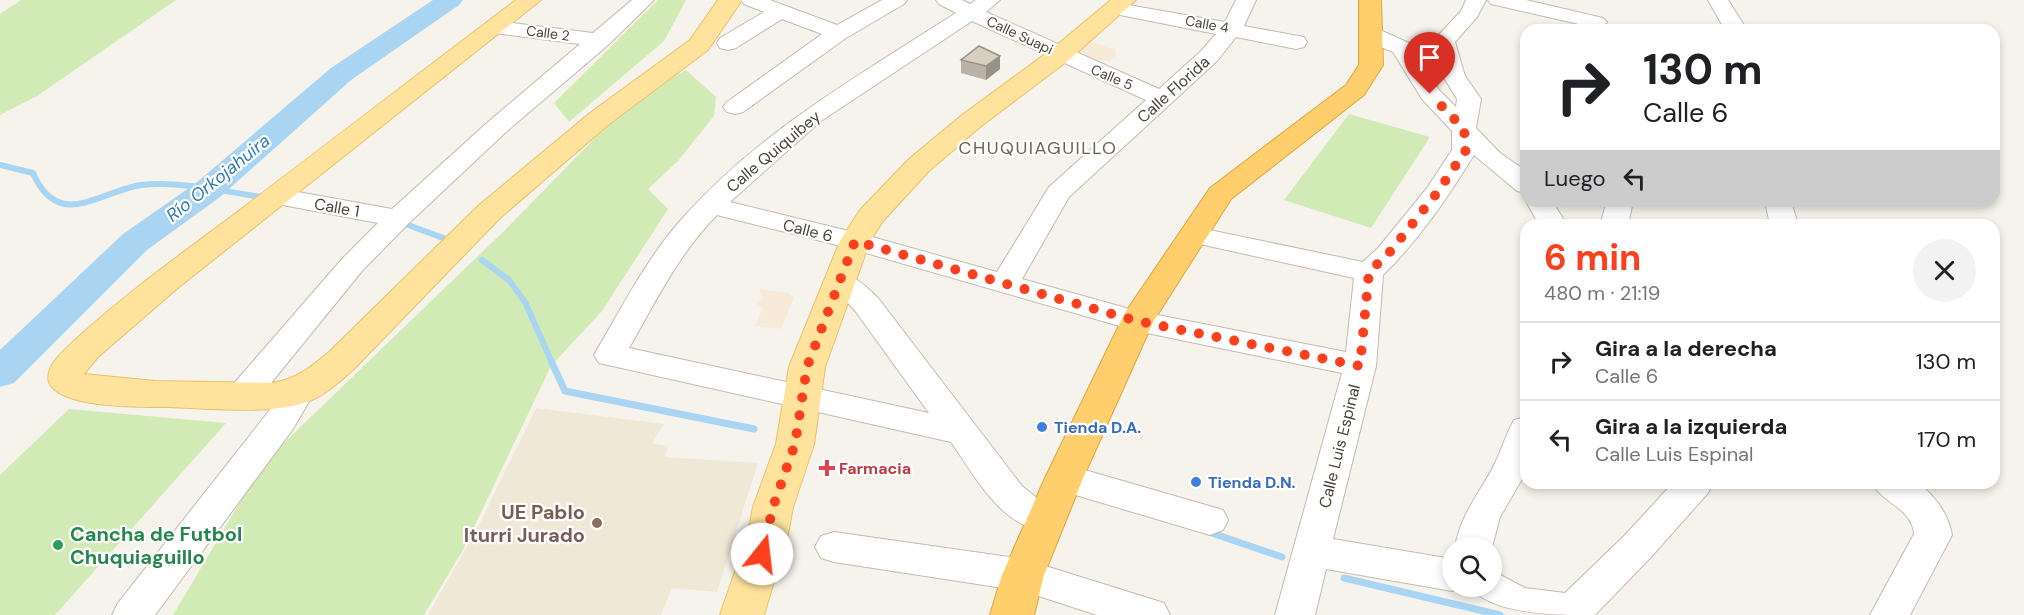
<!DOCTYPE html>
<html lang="es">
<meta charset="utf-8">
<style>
body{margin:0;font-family:"DM Sans",sans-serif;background:#f2f2f2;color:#202124;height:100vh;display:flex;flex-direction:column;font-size:22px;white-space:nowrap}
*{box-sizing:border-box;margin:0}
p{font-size:20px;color:#757577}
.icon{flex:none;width:33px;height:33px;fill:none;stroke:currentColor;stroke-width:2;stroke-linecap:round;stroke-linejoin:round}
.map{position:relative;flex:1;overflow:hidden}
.panel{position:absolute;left:1520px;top:219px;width:480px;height:270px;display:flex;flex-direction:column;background:#fff;border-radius:18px;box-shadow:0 3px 9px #0003}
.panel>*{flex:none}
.guide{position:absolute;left:1520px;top:24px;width:480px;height:183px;border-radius:18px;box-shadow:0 3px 9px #0003;background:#fff;color:#202124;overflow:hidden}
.tools{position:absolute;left:1442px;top:537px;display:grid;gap:12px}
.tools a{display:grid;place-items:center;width:60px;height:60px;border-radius:50%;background:#fff;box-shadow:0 3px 9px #0003;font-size:30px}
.pin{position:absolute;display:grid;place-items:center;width:51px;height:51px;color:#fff;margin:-62px -26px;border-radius:50% 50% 50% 0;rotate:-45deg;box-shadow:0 0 6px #0007}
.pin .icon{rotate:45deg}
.me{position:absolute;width:66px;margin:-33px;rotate:16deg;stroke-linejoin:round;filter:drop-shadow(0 0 4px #0008)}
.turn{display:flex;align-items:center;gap:21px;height:126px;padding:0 24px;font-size:27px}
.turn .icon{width:78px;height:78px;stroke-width:2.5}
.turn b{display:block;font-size:42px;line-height:51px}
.then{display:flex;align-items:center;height:57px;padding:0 24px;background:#0003;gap:12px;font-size:22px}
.round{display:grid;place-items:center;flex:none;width:63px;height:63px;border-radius:32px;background:#f2f2f2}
.overview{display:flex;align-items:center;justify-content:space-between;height:102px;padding:0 24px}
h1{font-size:36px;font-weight:700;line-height:45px;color:#fc3f1d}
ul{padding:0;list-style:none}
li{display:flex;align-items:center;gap:18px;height:78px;padding:0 24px;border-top:2px solid #e0e0e0}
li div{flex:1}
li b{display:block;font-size:22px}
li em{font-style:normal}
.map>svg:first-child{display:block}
</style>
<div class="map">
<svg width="2024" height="615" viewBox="0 0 2024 615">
<rect width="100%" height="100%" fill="#f6f3ec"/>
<!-- commercial -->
<path fill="#f7ead8" d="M1092,42l23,7 1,9 -7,3 -10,-1 -4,5 -23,-11z
M759,289l30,4 5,5 -13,31 -26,-3 8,-18 -7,-4 6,-6z"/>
<!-- education -->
<path fill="#efe8d6" d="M536,408l128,16 -12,19 16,3 -3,11 93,6 -41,129 -45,-4 -11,27h-233l49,-86z"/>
<!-- green -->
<path fill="#d2eab5" d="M21,0h155l-139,96 -37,19v-101z
M658,0h28l-22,41 -95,81 -15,-19z
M686,70l30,27 -2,19 -36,45 -30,28 20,20 -66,102 -51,55 -88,184 -39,65h-251l91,-153 240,-231 127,-130z
M1349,114l81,23 -59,91 -87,-28z
M69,409l157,14 -171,192h-55v-140z"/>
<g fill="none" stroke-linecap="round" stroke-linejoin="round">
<!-- stream-far1 -->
<path stroke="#a9d4f2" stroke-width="6" d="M0,165l33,8c6,14 16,28 32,31 20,4 53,-16 76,-19 40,-4 81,6 120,12
M408,225l38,14
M482,260l27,20 16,22 28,63"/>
<!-- stream -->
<path stroke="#a9d4f2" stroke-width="7" d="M552,363l13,28 189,38
M1206,531l76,26
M1344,578l156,37"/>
<!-- river -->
<path fill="#a9d4f2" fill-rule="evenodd" d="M433,0h30l-4,5 -108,75 -131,117 -73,53 -133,133 -14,4v-37l123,-116 73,-51 135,-115z"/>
<!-- minor casing -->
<g stroke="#c2bbae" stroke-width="2">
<path id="minor" d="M632,0h22l-46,45 -102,87 -98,92 -46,47 -108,133 -12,4 -12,-4 -4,-8 4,-8 112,-129 36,-36 -111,-21 -4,-6 4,-6 9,-2 116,21 96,-87 92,-78 -85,-11 -8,-1 -3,-5 3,-5 8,-1 98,12z
M741,0h29l67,25 45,-25h25l-3,4 -58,34 -103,74 -8,2 -8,-2 -4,-5 4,-5 95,-68 -40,-15 -46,29 -8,2 -8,-2 -3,-5 3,-5 44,-26 -20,-8z
M936,0h26l8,4 6,-4h24l-14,12 173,77 42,-38 15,-17 -106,-21 -3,-4 3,-4 7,-2 108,19 11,-22h20l-12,26 60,11 3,5 -3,5 -8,2 -60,-12 -19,24 -148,136 -47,82 115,32 209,41 8,-74 -159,-35 -10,-2 -4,-6 4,-6 10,-2 168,35 16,-15 48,-59 25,-38v-19l-30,-32 -29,-47 -29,-12 -3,-5 3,-5 8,-1 8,1 29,13 30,47 17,17 1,-8 -14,-23 -10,-35 28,-30 5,-11h20l-9,17 -22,25 10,34 16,23 -5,29 24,25 26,18v22l-9,-2 -43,-36c-26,42 -55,85 -91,120l-7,91 -43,173 119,20v27h13l-13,5 -126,-22 -11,46h-40l67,-242 -205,-42 -292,-84 -128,-32c-38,38 -61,86 -88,133l300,65 -73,-101 -15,-17 -13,-6 -5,-7 5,-7c22,-5 35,8 50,23l144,188 16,13 23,8 5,10 -5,10c-51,17 -86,-51 -110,-85l-352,-79 -5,-8c27,-46 51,-94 86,-134 76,-87 179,-146 276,-208l-17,-9zM972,21l174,79 -97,87 -52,85 -132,-37 -135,-33 91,-81z
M1488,0h38l77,18 4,4 -4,4 -7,2 -105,-24z
M1708,0h20l19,30h-22z
M1526,201h26l15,24h-28z
M1607,201h26l-5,24h-28z
M1765,201h26l7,24h-28z
M299,379l12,4 4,8 -22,38 -138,186h-43l6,-12 151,-192 18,-28z
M1526,417v55l-26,45 -9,34v-3h-36c5,-34 26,-56 40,-85 7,-14 11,-29 19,-43z
M1064,464l159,46 5,10 -5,10 -13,5 -158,-47 -6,-10 6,-10z
M1673,483h40l-5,10 -57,64 -56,58c-39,0 -105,0 -125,-29h21v-16l34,18 40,5 60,-58z
M1872,483h46c17,13 30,30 34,52l-42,80h-40l44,-81c-2,-26 -31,-30 -42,-51z
M834,532l189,27 141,44 6,12h-73l-74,-24 -189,-29 -13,-4 -6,-11 6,-11z"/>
</g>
<!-- major casing -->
<g stroke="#e6c16a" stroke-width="2">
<path id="major" d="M516,0h25l-362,287 -81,70 -14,17 71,7 117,2c24,-4 38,-15 57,-31l149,-146 112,-93 100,-73 28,-40h24l-34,50 -100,75 -108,93 -147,152c-13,11 -25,23 -41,30 -37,16 -103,8 -144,7 -26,0 -108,2 -119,-25 -5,-15 16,-33 26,-42 52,-48 112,-90 169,-133 90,-69 181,-138 272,-207z
M1111,0h25l-66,59 -90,68 -51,44 -46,50 -13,20 -45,126 -11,77 -21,63 -5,27 -24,81h-44l28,-81 5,-27 23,-63 13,-77 51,-126 20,-31 49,-51 53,-44 90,-66z"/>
</g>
<!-- highway casing -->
<g stroke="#e0a43c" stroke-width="2">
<path id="highway" d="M1359,0h22l2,65 -19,30 -133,104 -78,123 -70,156 -39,97 -10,40h-44l12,-40 43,-97 80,-165 85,-125 136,-103 13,-20z"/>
</g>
<!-- minor -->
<use href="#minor" fill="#fff" fill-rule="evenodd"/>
<!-- major -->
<use href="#major" fill="#ffe39c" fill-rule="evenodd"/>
<!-- highway -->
<use href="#highway" fill="#ffcf6e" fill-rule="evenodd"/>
</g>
<!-- wall -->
<path fill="#bab2a6" d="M961,60l39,9 -14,11 -25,-7z"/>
<!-- shaded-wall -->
<path fill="#979187" d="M1000,56v13l-14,11v-14z"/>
<!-- building -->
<path fill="#d8cfc1" stroke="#979187" stroke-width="1.5" d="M979,46l21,10 -14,10 -25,-6z"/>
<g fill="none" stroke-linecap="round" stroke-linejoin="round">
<!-- route -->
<path stroke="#fc3f1d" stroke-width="10" stroke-dasharray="0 18" d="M762,554l11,-47 22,-63 12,-77 48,-126 282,80 223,45 9,-94 20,-19 48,-60 29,-43 -2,-21 -34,-35"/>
</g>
<!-- markers -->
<g fill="#3f7fe0" stroke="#fff" stroke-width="2">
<circle cx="1042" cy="427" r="6"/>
<circle cx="1196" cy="482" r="6"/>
</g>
<path fill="#e0444e" stroke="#fff" stroke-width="2" d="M824 459h6v6h6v6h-6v6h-6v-6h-6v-6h6z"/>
<circle fill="#8d6e63" stroke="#fff" stroke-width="2" cx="597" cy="523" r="6"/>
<circle fill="#2e9e5b" stroke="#fff" stroke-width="2" cx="58" cy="545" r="6"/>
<g text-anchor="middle" stroke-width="4.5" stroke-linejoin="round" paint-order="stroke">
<!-- far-street labels -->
<g font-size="14" fill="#4b4439" stroke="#fff">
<text transform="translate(1207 24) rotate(10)" y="5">Calle 4</text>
<text transform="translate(548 33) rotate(7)" y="5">Calle 2</text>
<text transform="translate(1020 35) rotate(25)" y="5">Calle Suapi</text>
<text transform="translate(1112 77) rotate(23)" y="5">Calle 5</text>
</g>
<!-- street labels -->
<g font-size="16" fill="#4b4439" stroke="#fff">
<text transform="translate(1173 89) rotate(-42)" y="6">Calle Florida</text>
<text transform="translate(773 151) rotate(-40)" y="6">Calle Quiquibey</text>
<text transform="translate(337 207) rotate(10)" y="6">Calle 1</text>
<text transform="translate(808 230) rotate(14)" y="6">Calle 6</text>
<text transform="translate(1339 446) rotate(-76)" y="6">Calle Luis Espinal</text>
</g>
<!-- shop labels -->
<g font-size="16" font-weight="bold" fill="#366cbe" stroke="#fff" text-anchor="start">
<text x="1054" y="433">Tienda D.A.</text>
<text x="1208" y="488">Tienda D.N.</text>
</g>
<!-- health labels -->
<g font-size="16" font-weight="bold" fill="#be3a42" stroke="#fff" text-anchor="start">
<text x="839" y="474">Farmacia</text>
</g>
<!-- neighbourhood labels -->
<g font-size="18" letter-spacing="1.5" fill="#6e6250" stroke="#fff">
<text x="1038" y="154">CHUQUIAGUILLO</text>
</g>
<!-- water labels -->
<g font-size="18" font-style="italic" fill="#2e7ab2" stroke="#fff">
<text transform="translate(218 178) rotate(-39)" y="6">Río Orkojahuira</text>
</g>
<!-- near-education labels -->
<g font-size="20" font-weight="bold" fill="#785e54" stroke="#fff" text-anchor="end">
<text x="585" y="519">UE Pablo<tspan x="585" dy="23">Iturri Jurado</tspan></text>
</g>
<!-- near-leisure labels -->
<g font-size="20" font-weight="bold" fill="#27864d" stroke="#fff" text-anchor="start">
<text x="70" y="541">Cancha de Futbol<tspan x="70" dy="23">Chuquiaguillo</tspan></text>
</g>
</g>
</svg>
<div class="tools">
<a><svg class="icon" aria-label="search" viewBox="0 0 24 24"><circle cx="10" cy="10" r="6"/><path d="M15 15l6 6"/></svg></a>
</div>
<div class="pin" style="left:1430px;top:94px;background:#d93025"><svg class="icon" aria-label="arrive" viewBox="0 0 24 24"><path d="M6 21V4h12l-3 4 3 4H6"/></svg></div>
<svg class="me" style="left:762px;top:554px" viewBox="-20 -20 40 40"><circle r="19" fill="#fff"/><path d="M0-13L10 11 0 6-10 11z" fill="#fc3f1d"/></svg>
<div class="guide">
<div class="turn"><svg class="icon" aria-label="right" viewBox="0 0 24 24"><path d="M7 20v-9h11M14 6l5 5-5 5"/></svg><div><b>130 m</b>Calle 6</div></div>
<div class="then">Luego<svg class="icon" aria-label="left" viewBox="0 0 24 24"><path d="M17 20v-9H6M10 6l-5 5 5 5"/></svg></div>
</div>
<section class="panel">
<div class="overview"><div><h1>6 min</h1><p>480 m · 21:19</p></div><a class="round"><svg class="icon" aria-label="close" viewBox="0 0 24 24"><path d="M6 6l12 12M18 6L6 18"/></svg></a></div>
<ul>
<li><svg class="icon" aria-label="right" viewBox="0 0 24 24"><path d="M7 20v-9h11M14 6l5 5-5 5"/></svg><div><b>Gira a la derecha</b><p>Calle 6</p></div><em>130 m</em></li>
<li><svg class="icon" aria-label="left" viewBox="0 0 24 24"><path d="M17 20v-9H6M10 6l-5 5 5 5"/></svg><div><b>Gira a la izquierda</b><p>Calle Luis Espinal</p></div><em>170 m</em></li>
</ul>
</section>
</div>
